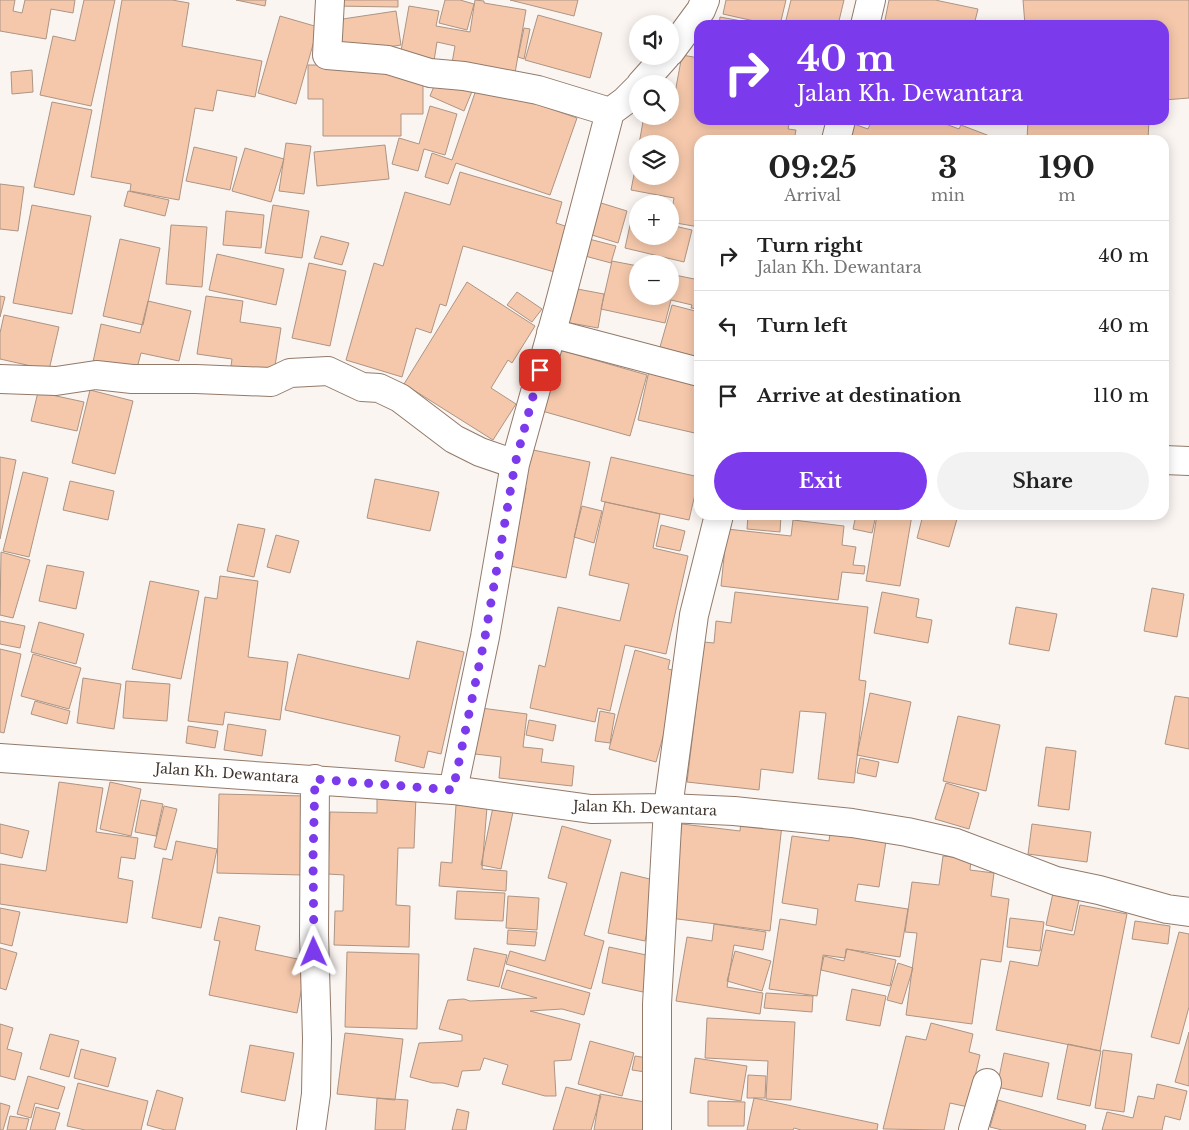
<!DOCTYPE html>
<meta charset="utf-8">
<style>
body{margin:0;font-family:"Libre Baskerville",serif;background:#f2f2f2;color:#222;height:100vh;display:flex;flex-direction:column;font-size:19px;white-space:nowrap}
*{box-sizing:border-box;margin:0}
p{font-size:16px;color:#767676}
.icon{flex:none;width:28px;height:28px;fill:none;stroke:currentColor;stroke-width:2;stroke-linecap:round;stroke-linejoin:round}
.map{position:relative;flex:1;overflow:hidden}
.sheet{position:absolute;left:694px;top:135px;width:475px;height:385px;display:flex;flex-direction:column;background:#fff;border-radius:15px;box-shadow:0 2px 12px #0003}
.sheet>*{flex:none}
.hud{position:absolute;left:694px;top:20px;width:475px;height:105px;border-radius:15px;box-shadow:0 2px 12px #0003;background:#7c3aed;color:#fff;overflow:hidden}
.buttons{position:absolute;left:629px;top:15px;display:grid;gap:10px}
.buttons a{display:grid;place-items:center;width:50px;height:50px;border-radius:50%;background:#fff;box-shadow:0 2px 12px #0003;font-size:25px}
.pin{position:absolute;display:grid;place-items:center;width:42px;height:42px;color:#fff;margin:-21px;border-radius:10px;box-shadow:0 2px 8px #0006}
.me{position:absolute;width:55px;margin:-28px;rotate:359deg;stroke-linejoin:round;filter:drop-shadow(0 0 4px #0008)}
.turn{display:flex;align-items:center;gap:18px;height:105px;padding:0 20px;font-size:22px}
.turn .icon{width:65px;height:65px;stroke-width:2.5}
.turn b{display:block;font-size:35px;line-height:42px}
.eta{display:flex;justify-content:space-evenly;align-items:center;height:85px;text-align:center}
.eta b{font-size:30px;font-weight:700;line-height:35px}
.action{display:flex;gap:10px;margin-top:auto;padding:10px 20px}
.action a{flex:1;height:58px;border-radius:30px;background:#7c3aed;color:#fff;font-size:20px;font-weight:700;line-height:58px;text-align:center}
.action a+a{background:#f2f2f2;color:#222}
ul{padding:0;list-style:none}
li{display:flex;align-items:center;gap:15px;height:70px;padding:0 20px;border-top:1px solid #e0e0e0}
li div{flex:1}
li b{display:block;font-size:19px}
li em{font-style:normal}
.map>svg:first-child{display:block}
</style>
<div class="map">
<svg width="1189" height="1130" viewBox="0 0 1189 1130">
<rect width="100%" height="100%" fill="#fbf5f2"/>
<!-- building -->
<path fill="#f5c8ab" stroke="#ad9483" d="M0,0h15l-2,11 9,2 3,-13h50l-2,13 -22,-4 -5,30 -46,-8z
M84,0h31l-24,106 -51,-11 13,-59 22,5z
M122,0h50l17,3 -7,43 80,15 -7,36 -38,-7 -4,21 -18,-3 -16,92 -49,-9 1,-7 -40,-7z
M236,0h30l-1,6z
M335,0h63v7l-63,-1z
M445,0h15l14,4 -7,26 -28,-7z
M475,0l9,1v2l42,7 -11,63 -63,-10 3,-17 -18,-4 -4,25 -34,-5 10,-56 30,5 -3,15 34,6z
M510,0h68l-4,16z
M726,0h60l-6,25h-8l-49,-11z
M791,0h53l-6,25 -53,-1z
M889,0h46l43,9 -4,16h-90z
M1023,0h166v98l-25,2v-75h-139z
M396,11l5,34 -60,9 -5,-34z
M538,15l64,18 -12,45 -65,-18z
M280,16l38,11 -22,77 -38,-11z
M720,17l43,8h-44z
M524,28l6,1 -6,30 -6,-2z
M682,55l17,3v62h91l-2,9 8,1 -2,10h-95v87l-29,-5 4,-24 -43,-8 7,-36v22h32v-32h-31l5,-28 26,4z
M308,65h77v9h38v40h-22v22h-78v-37h-15z
M32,70l1,22 -21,2 -1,-22z
M439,74l34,15 -9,22 -34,-15z
M478,84l99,34 -27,77 -94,-32 -8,21 -23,-7 7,-24 20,7z
M52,102l40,8 -18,85 -40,-8z
M430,106l27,8 -12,41 -21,-6 -6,22 -26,-7 7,-26 20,6z
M872,120h63l24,9 2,-4 39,15h-156l7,-17 17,6z
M1028,120h121l-1,20h-121z
M286,143l25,3 -7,48 -25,-3z
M385,145l4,34 -72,7 -3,-34z
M194,147l43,10 -7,33 -44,-9z
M245,148l39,11 -13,43 -39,-11z
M460,172l102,30 -6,21 15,5 -13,45 -95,-27 -17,60 -6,-2 -9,29 -15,-5 -14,49 -56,-17 28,-97 9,3 22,-74 45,13z
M0,184l24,3 -6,44 -18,-2z
M128,191l41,9 -4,16 -41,-10z
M601,203l26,8 -9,32 -26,-8z
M32,205l59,11 -19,98 -59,-11z
M273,205l36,6 -7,47 -37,-5z
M226,211l38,4 -3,33 -38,-3z
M632,216l6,1v19h32v-11l22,5 -8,32 -59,-14z
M171,225l36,2 -5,60 -36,-3z
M321,236l28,7 -7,22 -28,-7z
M120,239l40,9 -17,77 -40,-9z
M589,239l27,7 -5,17 -26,-7z
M217,254l67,15 -8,36 -67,-15z
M612,261l26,5v30h32v-22l29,6v29l-8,-1 1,-3 -21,-5 -6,23 -64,-14z
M309,263l37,8 -16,75 -38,-8z
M467,282l68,44 -23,37 -4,-3 -17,28 25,16 -23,36 -89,-56z
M572,288l32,6 -6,34 -33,-6z
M517,292l25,17 -10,13 -25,-17z
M0,296l5,1 -5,20z
M206,296l37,5 -3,21 41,6 -7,44 -43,-6 1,-7 -35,-5z
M148,301l43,10 -12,50 -38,-8 -5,19 -43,-10 8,-38 39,9z
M672,305l27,7v37l-3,8 -36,-10z
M4,315l55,12 -10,43 -49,-11v-26z
M553,348l94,27 -17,61 -95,-27z
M649,371l50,11v52l-61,-14z
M90,390l43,11 -18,73 -43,-11z
M38,392l46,10 -7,29 -46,-10z
M524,448l66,14 -24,116 -56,-12 16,-78 -10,-3z
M0,457l16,3 -16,79z
M611,457l88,20 -10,43 -88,-19z
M23,472l25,6 -19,79 -26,-6z
M375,479l64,13 -9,39 -63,-13z
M70,481l44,10 -6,29 -45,-10z
M605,502l55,12 -7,34 35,8 -22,98 -41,-9 -15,66 -12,-3 -3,14 -65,-14 9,-43 6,2 13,-60 62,14 9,-37 -40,-9z
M582,506l20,5 -8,32 -20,-6z
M748,515h33l-1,17 -33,-3z
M856,515h20l-4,18 -19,-4z
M877,515h35l-12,71 -34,-5z
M923,515h19l15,4 -8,28 -32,-9z
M793,520l51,6 -2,19 14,2 -3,18 12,1 -1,8 -22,-2 -4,28 -117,-14 6,-57 64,7z
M238,524l27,5 -11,48 -27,-6z
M661,525l24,6 -5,20 -24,-5z
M276,535l23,6 -9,32 -23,-6z
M1,552l29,8 -17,58 -13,-3z
M47,565l37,7 -8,37 -37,-8z
M220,576l38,5 -10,76 40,5 -8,58 -55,-8 -2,13 -35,-4 17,-124 12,2z
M150,581l49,10 -18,88 -49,-10z
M1152,588l32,6 -7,43 -33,-6z
M735,592l133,15 -9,73 7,1 -12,102 -36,-4 8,-66 -26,-2 -7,62 -32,-4 -2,21 -72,-8 17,-140 10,1 2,-22 15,2z
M882,592l37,7 -3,18 16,3 -4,23 -54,-10z
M1016,607l41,7 -8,37 -40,-7z
M0,621l25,5 -5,22 -20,-4z
M39,622l45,12 -8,30 -45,-12z
M417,641l47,11 -23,102 -13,-3 -4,17 -29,-7 5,-25 -115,-26 13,-56 111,25z
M0,649l21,5 -17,79 -4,-1z
M635,650l35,10 -2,9 13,3 -25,90 -47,-13z
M33,654l48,14 -12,41 -48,-13z
M83,678l38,6 -7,45 -37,-6z
M126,681l44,3 -3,37 -44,-3z
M870,693l41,9 -13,61 -41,-8z
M1175,696l14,2v51l-24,-5z
M35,701l35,10 -3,13 -36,-10z
M481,708l46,6 -4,33 20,2 -2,13 33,4 -2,20 -73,-8 2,-21 -26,-3z
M600,711l15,3 -5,29 -15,-2z
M958,716l42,9 -14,66 -43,-10z
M529,720l27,5 -3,16 -27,-6z
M228,724l38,6 -4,26 -38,-6z
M188,726l30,5 -3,17 -29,-5z
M1046,747l30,4 -7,59 -31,-4z
M860,758l19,4 -3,15 -19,-4z
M59,782l44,6 -7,44 42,6 -3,21 -14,-2 -3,21 15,3 -6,42 -127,-19v-40l46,7z
M110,782l31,7 -10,47 -31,-7z
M946,783l33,10 -10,36 -34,-10z
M219,794l86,2 -2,79 -86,-2z
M377,795l39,1 -2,52h-16l-2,57 14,1 -1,41 -75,-2 1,-34h8l1,-36 -16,-1 2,-62 47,1z
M141,800l22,4 -7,32 -21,-4z
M456,805l31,2 -5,62 25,2 -1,20 -67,-5 2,-24 11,1z
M164,806l13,3 -11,41 -12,-3z
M493,807l20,5 -12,57 -20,-4z
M741,821l41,4 -12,106 -100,-13 12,-94 58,7z
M0,824l29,7 -7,27 -22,-5z
M1032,824l59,8 -4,30 -59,-8z
M562,826l49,14 -27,95 20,6 -13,48 -85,-25 4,-13 35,10 22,-78 -19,-5z
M830,833l56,8 -7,46 -21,-3 -3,17 53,8 -8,48 -54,-8 -1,9 -22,-3 -6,41 -48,-7 11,-70 36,6 2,-16 -36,-6 10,-67 37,5z
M176,841l41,8 -16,79 -49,-10 11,-60 9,2z
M943,856l28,3 -1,11 24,3 -3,23 18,3 -8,63 -20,-3 -9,65 -66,-9 11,-82 -12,-1 7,-50 27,3z
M621,872l37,9 -13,60 -37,-8z
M457,891l48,2 -2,28 -48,-2z
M1053,893l26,7 -7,31 -26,-6z
M508,896l31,2 -2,32 -31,-2z
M1080,905l47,9 -27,137 -104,-21 14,-69 28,5 8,-36 28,5z
M0,908l20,4 -8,34 -12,-3z
M219,917l41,9 -5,24 52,11 -10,52 -88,-18 11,-54 -6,-1z
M1010,918l34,4 -4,29 -33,-4z
M1135,921l35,5 -2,18 -36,-5z
M714,924l52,8 -3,18 -29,-5 -7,42 36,6 -3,21 -84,-13 11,-64 25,4z
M508,930l29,2 -2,14 -28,-2z
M1179,932l10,2v73l-10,37 -28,-7z
M609,947l42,9 -8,36 -41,-9z
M0,948l17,5 -11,37 -6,-2z
M474,948l33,7 -8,32 -32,-7z
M847,949l49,11 -6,26 -69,-16 3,-14 20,5z
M735,951l36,10 -9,30 -35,-10z
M347,952l72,2 -2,75 -72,-2z
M898,963l15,5 -11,36 -15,-4z
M507,970l83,23 -6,22 -22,-6 -32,2 50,13 -9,36 -17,1 2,35h-11l-43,-12 6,-19 -24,-7 -4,12 -18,1 -4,16 -15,-4h-10l-23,-6 9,-34 43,-2v-6l-23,-6 9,-29 16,-1 6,2 67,-3 -36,-10z
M852,989l34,7 -6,30 -34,-6z
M766,993l47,3 -1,16 -48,-4z
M707,1018l88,4 -4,78 -25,-1 2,-38 -63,-3z
M931,1023l42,11 -4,18 11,3 -12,52 -18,-4 -6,27 -61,-1 23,-93 20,4z
M0,1024l13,4 -6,21 15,4 -7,27 -15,-4z
M1189,1032v54l-14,-4z
M345,1033l58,6 -8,61 -58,-6z
M50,1034l29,7 -10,36 -29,-8z
M590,1041l44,12 -12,43 -44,-12z
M1068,1044l33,7 -11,55 -33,-7z
M250,1045l44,8 -9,48 -44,-9z
M81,1049l35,9 -8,29 -34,-9z
M1103,1050l29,4 -8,58 -29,-4z
M1004,1053l45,10 -7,34 -45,-10z
M635,1056l19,3 -2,14 -20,-3z
M695,1058l52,8 -6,35 -51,-8z
M748,1075l18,1 -1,22h-18z
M28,1076l37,11 -7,22 -23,-6 -4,15 -14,-4z
M78,1083l70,18 -7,29h-56l-18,-4z
M1157,1084l30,7 -7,29 -15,-4 -3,14h-60l5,-18 26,6 5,-22 16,3z
M566,1087l35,9 -10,34h-38z
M157,1090l26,8 -8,32h-10l-18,-5z
M600,1094l56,10 -4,26h-58z
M377,1098l31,2 -3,30h-30z
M754,1098l124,26 -1,6h-76l-7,-2 -1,2h-46z
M998,1100l88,25 -1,5h-83l-12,-3z
M708,1101l37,1 -1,24h-36z
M0,1103l10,3 -7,24h-3z
M36,1107l24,6 -5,17h-25z
M457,1109l12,3 -3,18h-14z
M10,1116l19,3 -3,11h-19z"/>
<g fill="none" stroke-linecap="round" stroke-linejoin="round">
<!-- street casing -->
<g stroke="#927a6a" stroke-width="30">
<path id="street" d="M330,0l-3,55 61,5 42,13 34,3 74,14 72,22
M865,25l6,-25
M670,52l31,-42 4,-10
M641,84l25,-28
M836,140l5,-20
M551,333l148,39
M0,379l56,2 40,-6 36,4h64l75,3 19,-9 38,-2 34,16 17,1 21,10 54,41 26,13 35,12
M1164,460l25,1
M0,758l453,32 138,19 77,-1 66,3 118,12 55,9 49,11 100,38 43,9 68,19 22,3
M453,790l32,-153 30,-173 44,-158 51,-194 15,-11 13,-13
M311,1130l5,-36 1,-56 -3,-103 1,-156
M657,1130v-126l11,-196 26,-193 25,-100
M973,1130l14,-47"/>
</g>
<!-- street -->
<use href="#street" stroke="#fff" stroke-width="28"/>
</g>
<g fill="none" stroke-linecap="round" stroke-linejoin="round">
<!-- route -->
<path stroke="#7c3aed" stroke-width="9" stroke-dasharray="0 16.2" d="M314,952l-1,-93 2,-80 138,11 32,-153 30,-173 25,-94"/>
</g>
<g text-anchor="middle" stroke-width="5" stroke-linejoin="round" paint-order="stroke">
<!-- street labels -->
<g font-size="14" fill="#40352e" stroke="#fff">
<text transform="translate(227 773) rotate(4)" y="5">Jalan Kh. Dewantara</text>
<text transform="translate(645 808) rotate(2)" y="5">Jalan Kh. Dewantara</text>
</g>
</g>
</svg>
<div class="buttons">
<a><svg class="icon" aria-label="sound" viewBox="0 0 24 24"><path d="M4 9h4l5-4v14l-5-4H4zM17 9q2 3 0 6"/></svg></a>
<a><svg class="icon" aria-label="search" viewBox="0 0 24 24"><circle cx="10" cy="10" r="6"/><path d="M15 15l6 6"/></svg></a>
<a><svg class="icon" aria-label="layers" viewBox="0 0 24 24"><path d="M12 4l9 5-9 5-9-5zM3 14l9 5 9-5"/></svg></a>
<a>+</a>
<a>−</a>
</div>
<div class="pin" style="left:540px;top:370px;background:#d93025"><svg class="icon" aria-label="arrive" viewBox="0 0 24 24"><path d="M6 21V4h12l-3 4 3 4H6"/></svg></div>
<svg class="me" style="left:314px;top:952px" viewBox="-20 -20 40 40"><path d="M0-17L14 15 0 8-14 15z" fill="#7c3aed" stroke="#fff" stroke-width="4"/></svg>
<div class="hud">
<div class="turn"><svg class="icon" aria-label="right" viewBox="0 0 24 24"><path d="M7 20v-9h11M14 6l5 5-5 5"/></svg><div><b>40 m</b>Jalan Kh. Dewantara</div></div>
</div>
<section class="sheet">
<div class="eta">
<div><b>09:25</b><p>Arrival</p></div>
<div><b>3</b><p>min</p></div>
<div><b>190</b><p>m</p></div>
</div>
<ul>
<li><svg class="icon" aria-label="right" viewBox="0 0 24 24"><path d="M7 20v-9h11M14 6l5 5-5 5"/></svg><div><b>Turn right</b><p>Jalan Kh. Dewantara</p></div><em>40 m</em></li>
<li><svg class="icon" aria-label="left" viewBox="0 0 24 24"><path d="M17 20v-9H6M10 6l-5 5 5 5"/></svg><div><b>Turn left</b></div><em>40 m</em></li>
<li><svg class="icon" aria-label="arrive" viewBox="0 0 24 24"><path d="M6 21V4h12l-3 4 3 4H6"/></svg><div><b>Arrive at destination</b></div><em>110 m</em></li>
</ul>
<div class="action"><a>Exit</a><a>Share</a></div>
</section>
</div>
